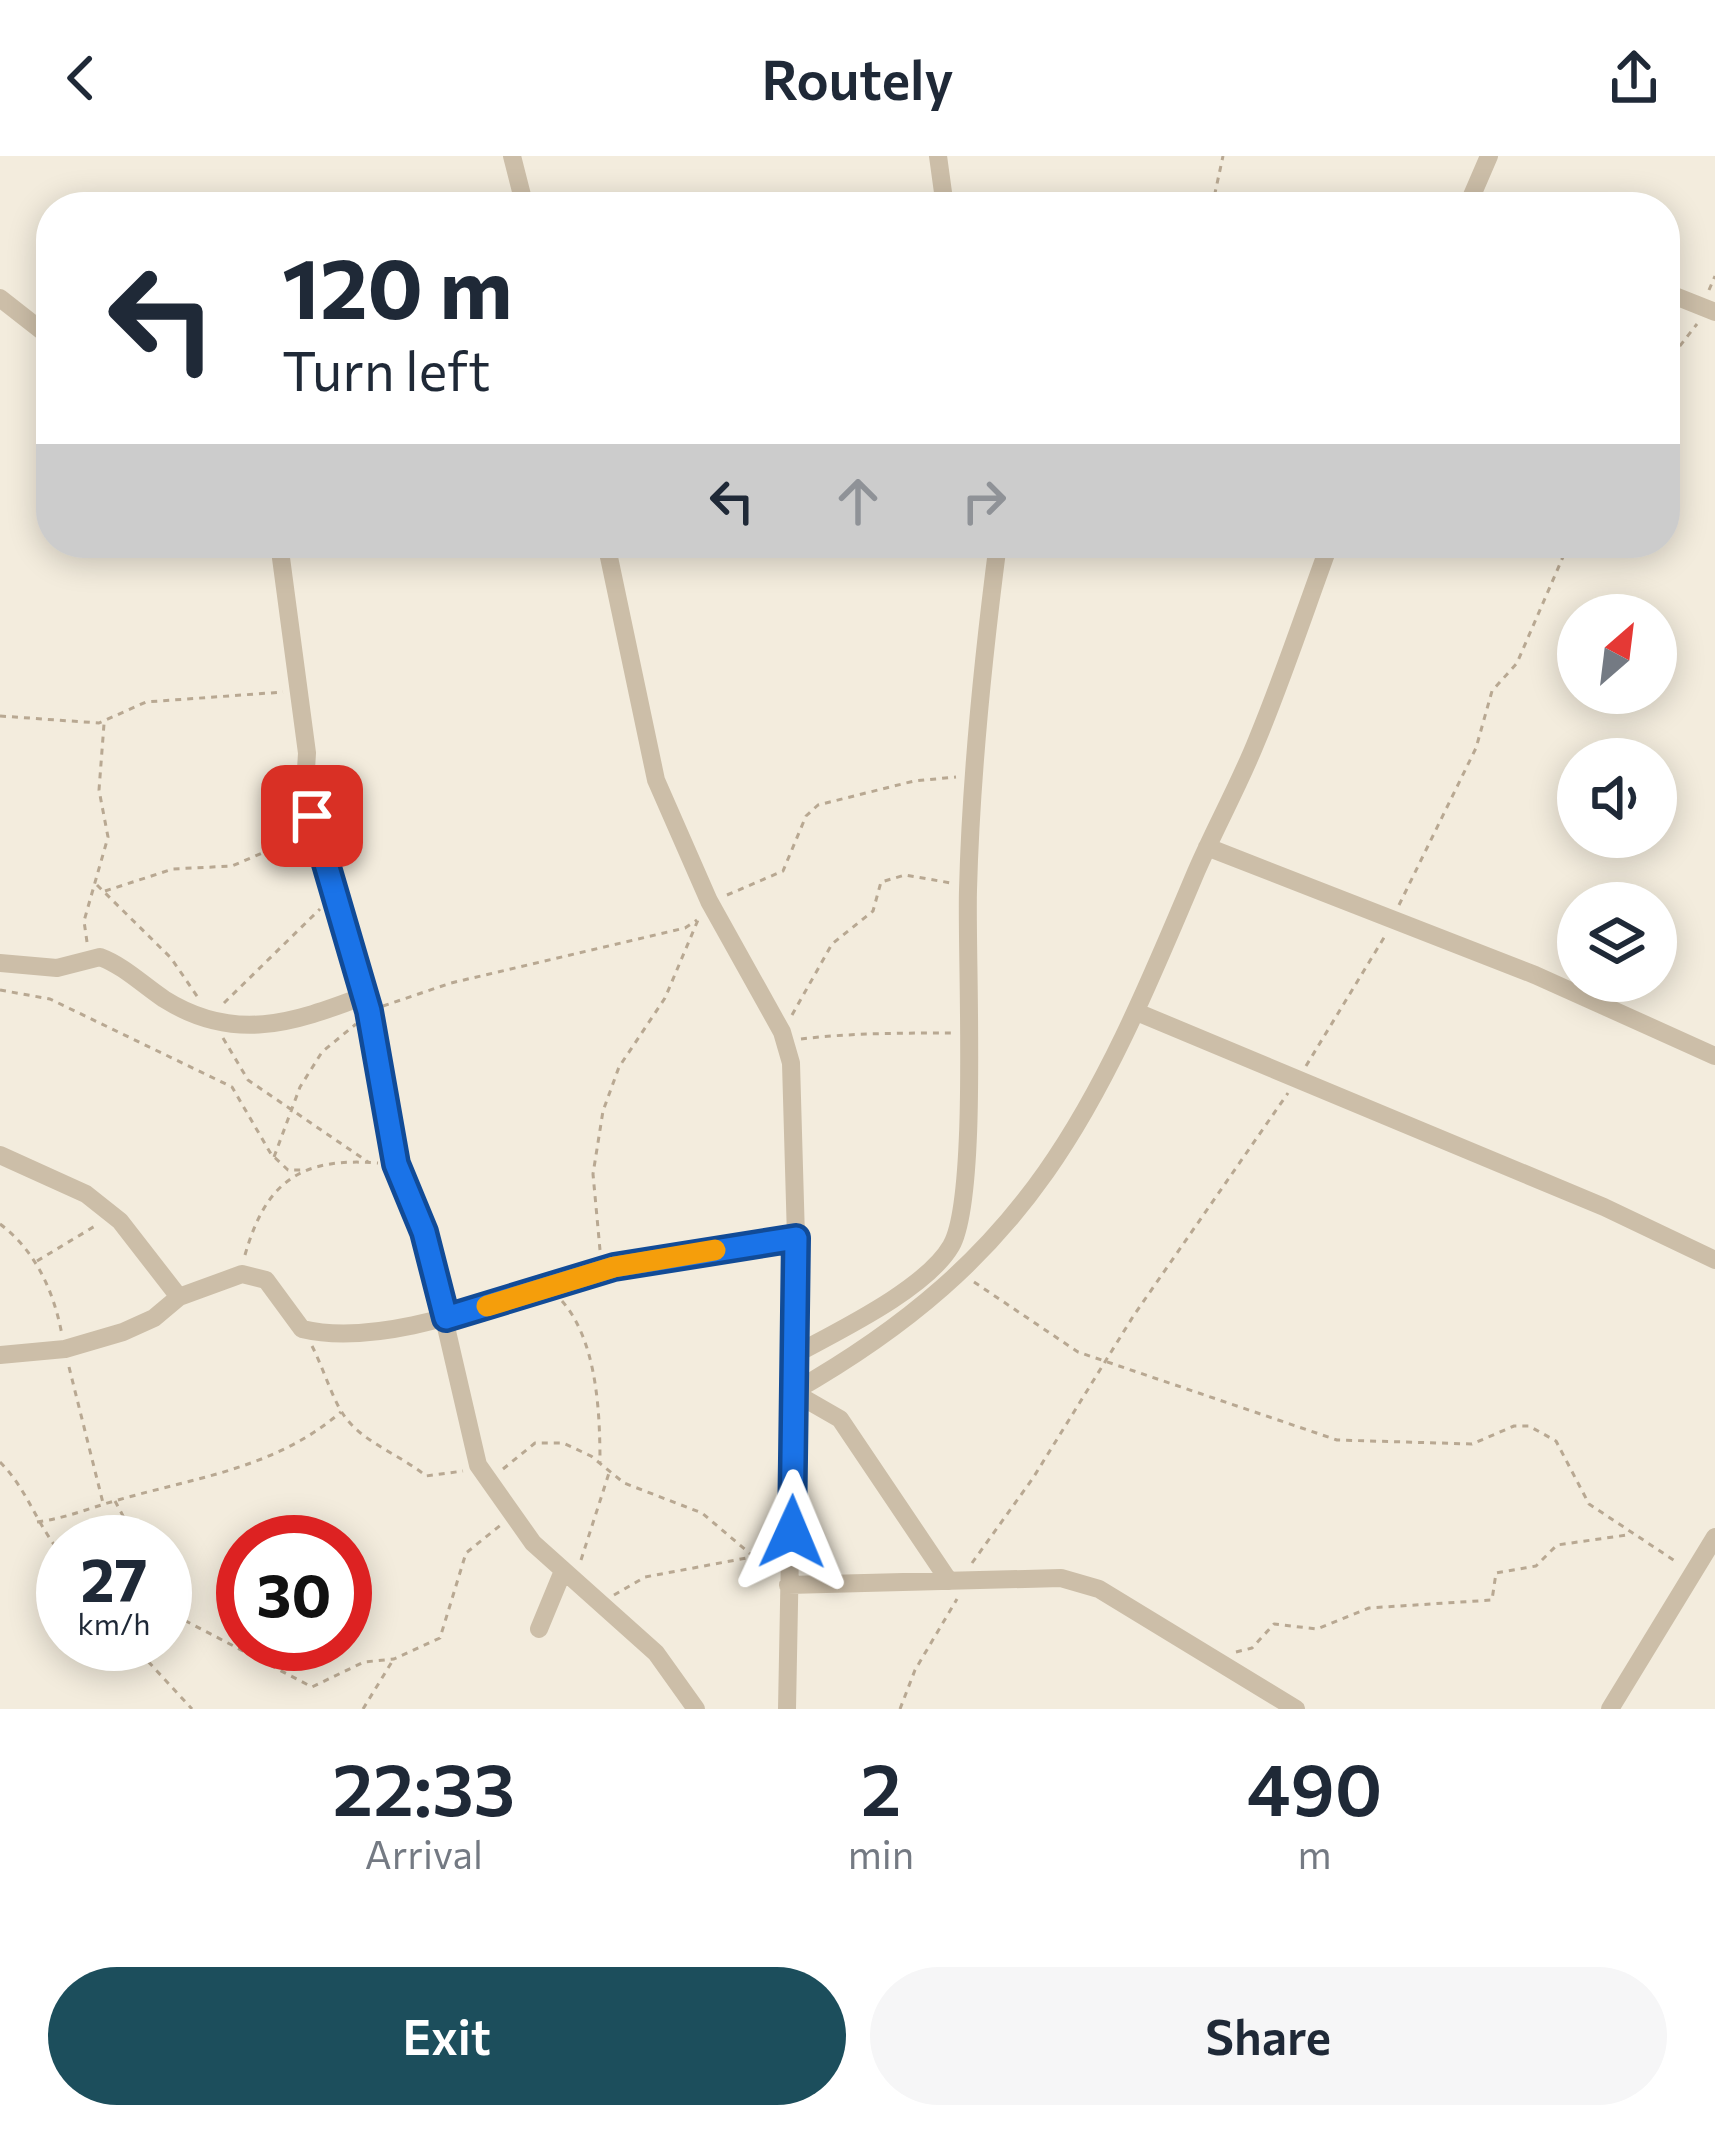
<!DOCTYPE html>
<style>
body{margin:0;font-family:Commissioner,sans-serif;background:#f6f6f7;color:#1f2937;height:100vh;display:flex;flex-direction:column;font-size:45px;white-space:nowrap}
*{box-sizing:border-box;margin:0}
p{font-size:39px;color:#747a83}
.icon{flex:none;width:66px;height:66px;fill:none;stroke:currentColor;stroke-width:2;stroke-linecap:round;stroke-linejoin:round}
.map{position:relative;height:1553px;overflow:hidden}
.side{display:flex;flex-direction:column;background:#fff;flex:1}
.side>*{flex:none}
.top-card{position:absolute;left:36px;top:36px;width:1644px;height:366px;border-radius:48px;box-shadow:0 6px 30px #0003;background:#fff;color:#1f2937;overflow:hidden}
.needle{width:78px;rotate:28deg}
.controls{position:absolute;left:1557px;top:438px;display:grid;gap:24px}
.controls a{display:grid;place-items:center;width:120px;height:120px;border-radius:50%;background:#fff;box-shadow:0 6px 30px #0003;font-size:60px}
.speed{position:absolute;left:36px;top:1359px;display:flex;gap:24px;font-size:60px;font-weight:700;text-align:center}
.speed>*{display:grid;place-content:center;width:156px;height:156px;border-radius:50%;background:#fff;box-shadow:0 6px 30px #0003;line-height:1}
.speed small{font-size:30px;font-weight:400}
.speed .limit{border:18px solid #d22;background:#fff;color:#111}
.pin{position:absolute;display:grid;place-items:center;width:102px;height:102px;color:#fff;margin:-51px;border-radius:24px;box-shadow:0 6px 18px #0006}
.me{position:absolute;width:132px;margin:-66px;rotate:1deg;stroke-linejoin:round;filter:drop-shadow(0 0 9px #0008)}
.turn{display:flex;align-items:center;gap:42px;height:252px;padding:0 48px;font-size:54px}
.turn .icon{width:156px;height:156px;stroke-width:2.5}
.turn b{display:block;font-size:84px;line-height:102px}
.lanes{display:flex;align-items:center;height:114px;padding:0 48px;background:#0003;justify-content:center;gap:60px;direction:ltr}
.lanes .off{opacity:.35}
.eta{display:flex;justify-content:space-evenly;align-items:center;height:204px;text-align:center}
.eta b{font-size:72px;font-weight:600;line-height:84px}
.button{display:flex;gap:24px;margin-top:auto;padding:24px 48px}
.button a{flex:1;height:138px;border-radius:72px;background:#1c4e5c;color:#fff;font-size:48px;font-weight:600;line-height:138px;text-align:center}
.button a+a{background:#f6f6f7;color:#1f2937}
header{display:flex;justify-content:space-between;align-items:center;height:156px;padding:0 48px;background:#fff;font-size:54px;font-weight:600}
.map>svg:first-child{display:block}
</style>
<header><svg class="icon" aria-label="back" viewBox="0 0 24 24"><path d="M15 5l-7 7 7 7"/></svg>Routely<svg class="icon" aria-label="share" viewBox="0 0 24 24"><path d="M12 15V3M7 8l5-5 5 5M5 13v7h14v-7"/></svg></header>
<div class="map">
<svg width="1715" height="1553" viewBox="0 0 1715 1553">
<rect width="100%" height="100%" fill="#f3ecdd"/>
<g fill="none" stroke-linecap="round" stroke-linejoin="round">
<!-- path -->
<path stroke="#b8a892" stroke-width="3" stroke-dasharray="6 6" stroke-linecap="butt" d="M1212,51l11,-51
M1709,134l6,-14
M1665,209l32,-41
M0,560l99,7 47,-21 137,-10
M97,729l74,73 28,41
M105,735l68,-22 59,-3 35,-15 37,-4
M727,739l56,-24 23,-55 12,-11 96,-24 42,-4
M1399,749l77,-157 16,-57 25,-28 52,-120
M87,786l-3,-21 24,-84 -9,-47 5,-66
M0,834l50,9 182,88 39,67 17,16h14
M224,847l96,-94
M383,850l68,-23 234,-55 12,-8
M792,859l40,-71 41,-33 8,-29 24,-7 46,8
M223,882l25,42 120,82
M801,883c49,-6 101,-6 151,-6
M1306,910l79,-130
M274,1001l26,-70 22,-35 34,-28
M0,1068c36,27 54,68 62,111
M600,1094l-7,-76 10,-63 16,-44 46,-69 33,-78
M245,1099c21,-74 56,-98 133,-92
M37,1105l58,-35
M974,1126l104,70 259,88 135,4 42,-18h15l27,15 33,63 89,59
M562,1145c35,40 38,111 38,162
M312,1190c10,19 21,54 31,68 18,28 58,41 83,62l37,-5
M69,1211l34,136
M0,1306c28,28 37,64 63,94
M503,1313l32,-26h28l28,13 33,27 78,30 52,44 17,6
M115,1345l22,41
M37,1366c30,-4 52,-14 81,-22 80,-23 158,-32 223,-88
M581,1404l28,-87
M972,1407l61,-85 101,-163 154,-222
M165,1435l17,28 130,68 52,-25 30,-3 46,-21 26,-85 36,-29
M614,1439l31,-18 107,-20
M132,1488l60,65
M1236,1496l16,-4 22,-24 43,5 52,-21 123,-8 4,-27 40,-7 21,-21 70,-10
M363,1553l30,-49
M900,1553l15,-39 42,-71"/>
<!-- street -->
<path stroke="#ccbea8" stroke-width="18" d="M512,0l13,51
M938,0l7,51
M1467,51l22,-51
M1665,136l50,20
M0,142l51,40
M279,387l28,210 -2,33 64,225 27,153 28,68 54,233 55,78 123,110 40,56
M606,387l50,237 53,121 73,131 9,31 5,175 -9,471
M1207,691l328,128 180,81
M0,807l57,5 43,-11c24,9 43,28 64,42 70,44 129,24 200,-3
M1139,857l465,194 111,53
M0,999l86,39 34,27 59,76
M0,1199l65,-6 58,-17 31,-14 25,-21 63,-23 24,6 36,49c91,22 225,-42 313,-63 59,-13 121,-19 181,-28
M794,1199c44,-24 132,-66 157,-109 28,-48 15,-287 17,-356 3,-116 15,-232 30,-347
M793,1236c239,-136 301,-277 403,-520 19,-44 43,-87 61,-132 27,-65 49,-132 73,-197
M793,1236l47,27 109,162
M788,1429l273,-7 38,11 197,120
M539,1473l24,-58
M1610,1553l105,-172"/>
</g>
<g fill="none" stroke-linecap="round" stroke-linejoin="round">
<!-- route casing -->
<g stroke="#114b97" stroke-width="30">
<path id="route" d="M312,660l57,195 27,153 28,68 22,86 168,-51 182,-29 -4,294"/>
</g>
<!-- route -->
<use href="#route" stroke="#1a73e8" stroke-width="21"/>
<!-- slow -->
<path stroke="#f59e0b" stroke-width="21" d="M487,1150l127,-39 101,-17"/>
</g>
</svg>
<div class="controls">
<a><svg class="needle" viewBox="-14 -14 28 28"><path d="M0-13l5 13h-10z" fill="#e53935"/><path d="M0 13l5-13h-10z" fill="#747a83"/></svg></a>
<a><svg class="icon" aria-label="sound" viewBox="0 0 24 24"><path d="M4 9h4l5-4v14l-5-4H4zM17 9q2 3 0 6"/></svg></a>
<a><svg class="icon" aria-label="layers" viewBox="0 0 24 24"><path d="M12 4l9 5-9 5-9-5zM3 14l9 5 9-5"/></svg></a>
</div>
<div class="speed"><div>27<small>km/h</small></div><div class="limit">30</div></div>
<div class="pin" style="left:312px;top:660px;background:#d93025"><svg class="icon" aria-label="arrive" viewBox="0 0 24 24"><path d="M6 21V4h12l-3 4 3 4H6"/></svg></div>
<svg class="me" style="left:792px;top:1376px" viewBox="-20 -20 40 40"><path d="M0-17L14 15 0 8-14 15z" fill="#1a73e8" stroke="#fff" stroke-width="4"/></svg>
<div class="top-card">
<div class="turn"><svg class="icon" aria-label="left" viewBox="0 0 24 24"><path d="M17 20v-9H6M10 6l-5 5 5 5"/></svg><div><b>120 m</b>Turn left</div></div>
<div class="lanes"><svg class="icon" aria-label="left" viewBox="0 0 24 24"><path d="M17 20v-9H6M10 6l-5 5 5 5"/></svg><svg class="icon off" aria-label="ahead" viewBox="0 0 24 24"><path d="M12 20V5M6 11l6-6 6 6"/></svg><svg class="icon off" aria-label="right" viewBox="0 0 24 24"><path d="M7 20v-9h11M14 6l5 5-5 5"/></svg></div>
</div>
</div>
<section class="side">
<div class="eta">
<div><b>22:33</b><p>Arrival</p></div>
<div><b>2</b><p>min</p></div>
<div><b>490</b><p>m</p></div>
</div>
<div class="button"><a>Exit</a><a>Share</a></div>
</section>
